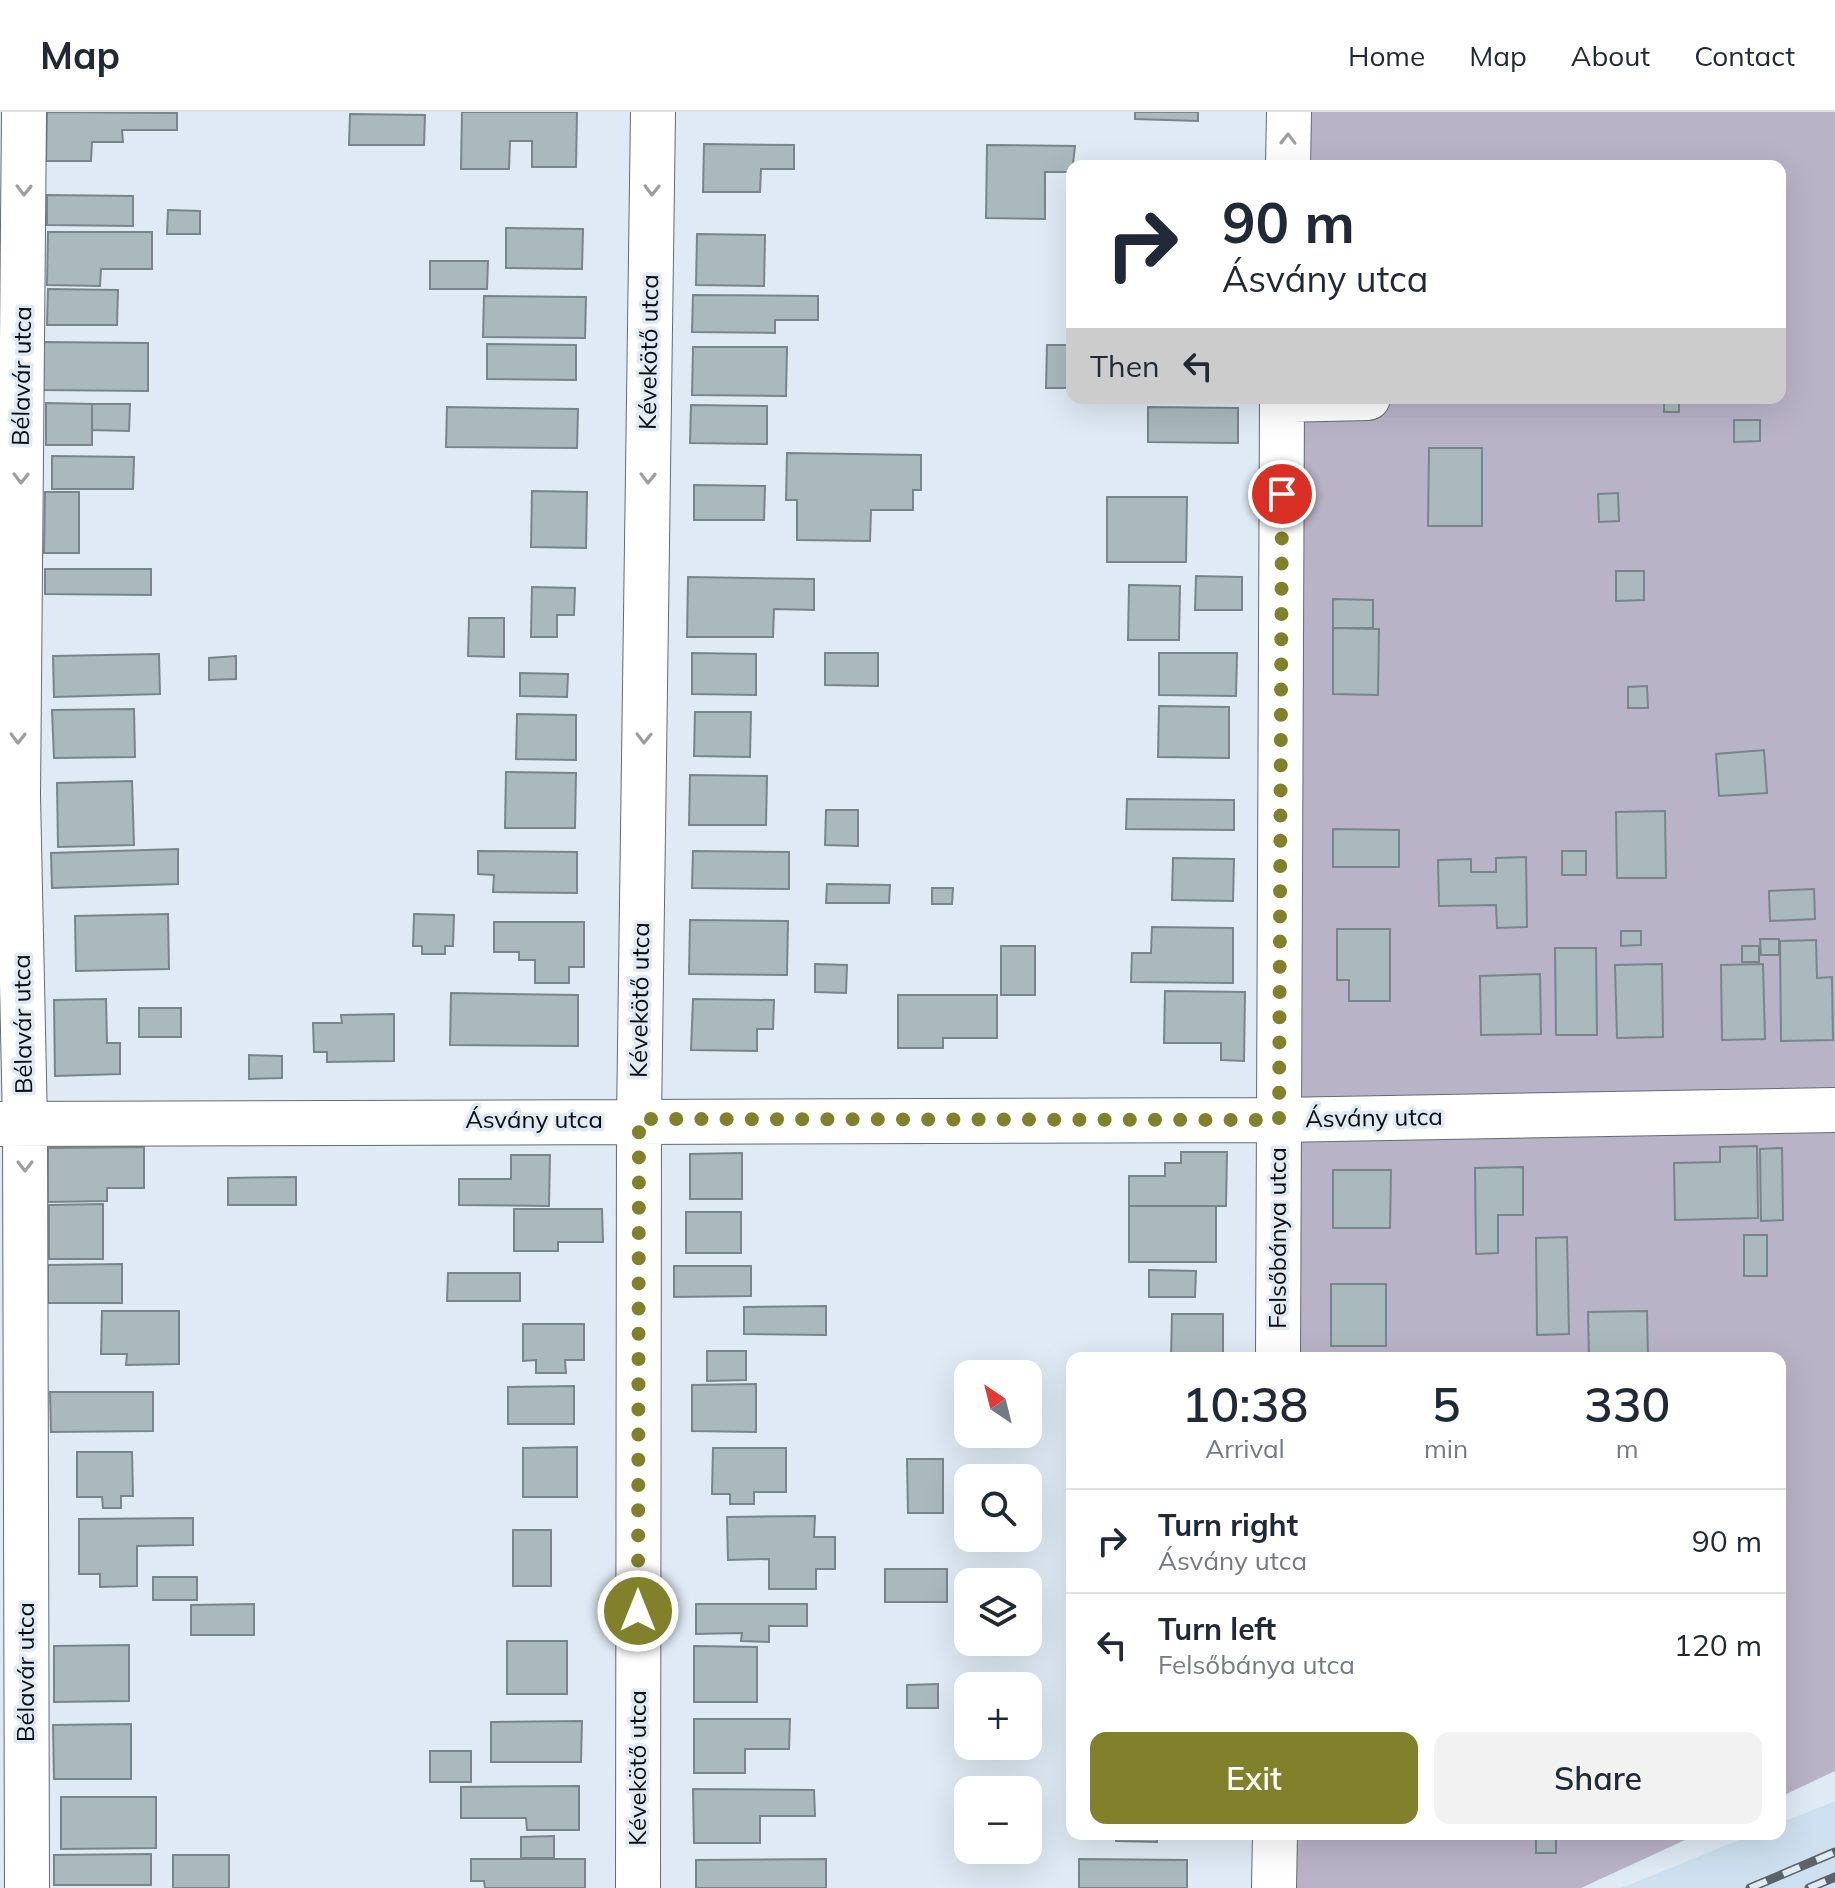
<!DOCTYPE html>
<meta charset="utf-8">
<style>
body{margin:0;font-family:Mulish,sans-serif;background:#f2f2f3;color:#1f2937;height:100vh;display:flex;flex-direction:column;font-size:30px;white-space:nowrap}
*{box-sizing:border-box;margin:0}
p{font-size:26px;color:#747a83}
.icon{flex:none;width:44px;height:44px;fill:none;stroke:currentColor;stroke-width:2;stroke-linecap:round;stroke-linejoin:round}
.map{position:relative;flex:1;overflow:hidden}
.side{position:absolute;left:1066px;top:1240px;width:720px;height:488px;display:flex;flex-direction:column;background:#fff;border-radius:16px;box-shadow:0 8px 32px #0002}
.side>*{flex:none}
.hud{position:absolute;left:1066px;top:48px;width:720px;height:244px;border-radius:16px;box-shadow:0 8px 32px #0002;background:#fff;color:#1f2937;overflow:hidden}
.needle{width:52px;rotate:325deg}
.buttons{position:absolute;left:954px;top:1248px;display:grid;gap:16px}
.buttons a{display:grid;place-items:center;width:88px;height:88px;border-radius:16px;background:#fff;box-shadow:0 8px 32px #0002;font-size:40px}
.pin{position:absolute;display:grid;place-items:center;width:68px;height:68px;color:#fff;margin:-34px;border:4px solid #fff;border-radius:50%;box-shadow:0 2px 8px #0007}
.me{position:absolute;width:88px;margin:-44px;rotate:0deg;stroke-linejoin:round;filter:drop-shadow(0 0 6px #0008)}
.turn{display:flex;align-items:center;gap:28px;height:168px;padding:0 24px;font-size:36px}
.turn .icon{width:104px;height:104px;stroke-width:2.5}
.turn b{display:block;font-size:56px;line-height:68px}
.then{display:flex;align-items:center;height:76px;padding:0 24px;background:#0003;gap:16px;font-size:30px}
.eta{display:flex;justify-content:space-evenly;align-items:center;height:136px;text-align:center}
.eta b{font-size:48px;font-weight:600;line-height:56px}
.cta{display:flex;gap:16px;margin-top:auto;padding:16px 24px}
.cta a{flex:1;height:92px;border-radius:16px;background:#81812b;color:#fff;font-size:32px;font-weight:600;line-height:92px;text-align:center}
.cta a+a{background:#f2f2f3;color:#1f2937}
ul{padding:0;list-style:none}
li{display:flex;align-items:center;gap:24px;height:104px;padding:0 24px;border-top:2px solid #e0e1e3}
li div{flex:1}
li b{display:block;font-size:30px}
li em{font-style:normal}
header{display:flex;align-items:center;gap:48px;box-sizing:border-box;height:112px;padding:0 40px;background:#fff;border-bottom:2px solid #e0e1e3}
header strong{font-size:38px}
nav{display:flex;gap:44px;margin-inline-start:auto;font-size:28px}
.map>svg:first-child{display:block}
</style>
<header>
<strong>Map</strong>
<nav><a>Home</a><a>Map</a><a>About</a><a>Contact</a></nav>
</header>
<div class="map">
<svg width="1835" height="1776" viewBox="0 0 1835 1776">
<rect width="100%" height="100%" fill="#dfeaf4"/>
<!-- built -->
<path fill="#cee0ef" d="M1835,1689v87h-214l133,-54h26v-11z"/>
<!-- green -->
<path fill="#b9b3c8" d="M1289,0h546v1659l-55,26v-439h-502l4,-960h498v-232h-492z
M1275,1722h423l-117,54h-307z"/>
<!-- building -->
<path fill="#aab9be" stroke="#78868b" stroke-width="2" d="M47,0l130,1v17h-55l1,12h-31l-1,19h-45z
M462,0h115l-1,55h-44v-26h-22l-1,28h-48z
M1135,0h63v9l-63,-2z
M350,2l75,1 -1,30h-75z
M704,32l90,1v24h-33l-1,23h-57z
M987,33l88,1 -3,26h-27v47l-59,-1z
M47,83l86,1v30l-86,-1z
M168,98l32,1v23h-33z
M506,116l77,1 -1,40 -76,-1z
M48,120h104v37h-51l-1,17 -53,-1z
M697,122l68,1 -1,51 -68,-1z
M430,149h58l-1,28h-57z
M48,177l70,1 -1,35h-70z
M693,183l125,1v24h-43v13l-83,-1z
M484,184l102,1 -1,41 -102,-1z
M41,230l107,1v48l-107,-1z
M487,232l89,1v35l-89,-1z
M1047,233h25v43h-26z
M693,235h94l-1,49 -94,-1z
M1664,286h15v14h-15z
M46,291l46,1v41h-46z
M92,292h38l-1,27 -37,-1z
M691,293l76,1v38l-77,-1z
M447,295l131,2 -1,39 -131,-1z
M1148,295l90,1v35l-90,-1z
M1734,308h26v21l-26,1z
M1429,336h53v78h-54z
M787,341l134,2v35h-8v20h-42l-1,31 -73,-1v-40h-11z
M52,344l82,1 -1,32h-81z
M694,373l71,1 -1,34h-70z
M532,379l55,1 -1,56 -55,-1z
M45,380h34v61h-35z
M1618,381l1,28 -20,1 -1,-28z
M1107,385h80l-1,65h-79z
M45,457h106v26l-106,-1z
M1616,459h28v29l-28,1z
M1196,464l46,1v33h-47z
M688,465l126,2v31l-40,-1 -1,28h-86z
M1129,473l51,1 -1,54h-51z
M532,475l43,1 -1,27h-17v22h-26z
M1333,487l40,1v28h-40z
M469,506h35v39l-36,-1z
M1333,516l46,1 -1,66 -45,-1z
M692,541l64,1v41l-64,-1z
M825,541h53v33l-53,-1z
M1159,541h78l-1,43 -77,-1z
M159,542l1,40 -106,3 -1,-41z
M236,544v23l-27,1v-22z
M520,561l48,1 -1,23 -47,-1z
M1647,574l1,22h-20v-21z
M1159,594l70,1v51l-71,-1z
M134,597l1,48 -81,1 -2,-48z
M695,600h56l-1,45 -56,-1z
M517,602l59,1v45l-60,-1z
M1764,638l3,43 -48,3 -3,-42z
M506,660l70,1 -1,55h-70z
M690,663l77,1 -1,49h-77z
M132,669l2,64 -76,2 -1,-64z
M1127,687l107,1v30l-108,-1z
M826,698h32v36l-33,-1z
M1665,699l1,67h-49l-1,-66z
M1333,717l66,1v37h-66z
M178,737v35l-126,4 -1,-35z
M478,739l99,1v41l-84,-1 1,-17 -16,-1z
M693,739l96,1v37l-97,-1z
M1562,739h24v24h-24z
M1526,745l1,70 -30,1 -1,-23 -57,1 -1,-46 33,-1v13h25v-14z
M1173,746l61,1 -1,42 -61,-1z
M827,772l63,1 -1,18h-63z
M932,776h21l-1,16h-20z
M1814,777l1,30 -45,2 -1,-30z
M168,802l1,55 -93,2 -1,-55z
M414,802l40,1 -1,31h-8v8h-23v-8h-9z
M690,808l98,1 -1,54 -98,-1z
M494,810h90v45h-15v16h-34v-23h-16v-8h-25z
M1152,815l81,1v55l-102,-1 1,-29h19z
M1337,817h53v72h-41v-21h-12z
M1621,819h20v14l-20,1z
M1760,827h19v16h-18z
M1816,828l1,38 15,-1 1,63 -52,1 -1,-100z
M1001,834h34v49h-34z
M1742,834h17v16h-17z
M1555,836h41l1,87h-41z
M815,852l32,1 -1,28 -31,-1z
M1662,852l1,73 -46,1 -2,-73z
M1763,852l2,75 -43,1 -1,-75z
M1540,862l1,60 -60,1 -1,-59z
M1165,879l80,1 -1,69 -23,-1v-17h-57z
M451,881l127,2v51l-128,-1z
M898,883h99v43h-54v10h-45z
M106,887l1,44h13v31l-65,2 -1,-76z
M693,887l81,1 -1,29h-16v22l-66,-1z
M139,896h42v29h-42z
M394,902v47l-67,1v-10h-13l-1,-29h29l-1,-8z
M249,943l33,1v22l-33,1z
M1757,1034l1,72 -83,2 -1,-57 46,-1v-15z
M144,1035v41h-37v13l-59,1v-54z
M1782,1036l1,72 -22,1 -1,-72z
M1181,1040h46l-1,54h-97v-30h36v-13h16z
M742,1041v46h-52v-45z
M511,1043h39l-1,51 -90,-1v-26h52z
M1523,1055v48h-25v38l-22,1 -1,-86z
M1333,1058h58l-1,58h-57z
M296,1065v28h-68v-27z
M103,1092v55h-54v-54z
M1129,1094h87v56h-87z
M514,1097h88l1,33h-45v9h-44z
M686,1100h55v41h-55z
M1744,1123h23v41h-23z
M1567,1125l2,97 -32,1 -1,-97z
M122,1152v39h-74v-38z
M674,1154h77v30l-77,1z
M1149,1158l47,1 -1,26h-46z
M448,1161h72v28h-73z
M1331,1172h55v62h-55z
M826,1194v29l-82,-1v-27z
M102,1199h77v53l-53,1 1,-11h-26z
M1647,1199l1,47h-59l-1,-46z
M1172,1202h51v44h-52z
M523,1212h61v36h-19l1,13h-30v-13l-13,1z
M707,1239h39v29l-39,1z
M756,1272v48l-64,-1v-46z
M574,1274v38h-66v-37z
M50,1280h103v39l-102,1z
M577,1335v50h-54v-49z
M713,1336h73v44h-32v12h-24v-10h-18z
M77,1340h55l1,44h-12v12h-18l-1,-11h-25z
M907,1347h36v54h-35z
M815,1404l-1,21h21v32h-19v20h-47v-30l-41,1 -1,-43z
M193,1406v27l-56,1v40l-37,1v-13h-21v-55z
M513,1418h38v56h-38z
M885,1457h62v33h-62z
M153,1465h44v23h-44z
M254,1492v31h-63v-30z
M696,1492h111v22h-38v16l-28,-1 1,-8 -46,1z
M507,1529h60v53h-60z
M129,1533v56l-75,1v-56z
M694,1534l63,1v55h-63z
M938,1572v24h-31v-23z
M694,1607h96l-1,30h-44v24h-51z
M582,1609l-1,41h-90v-40z
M131,1612v55h-77l-1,-54z
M430,1639h41v31h-41z
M579,1674v44h-52l-1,-12h-65v-31z
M693,1677l121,1 1,26h-55v27h-66z
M61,1685h95v51l-95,1z
M1116,1722h41v8l-41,-1z
M1536,1722h20v19h-20z
M554,1724v22h-33v-21z
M151,1742v31h-97v-30z
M173,1743h56v33h-56z
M471,1747h114v29h-100l-1,-7h-13z
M826,1747v29h-130v-28z
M1079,1747l108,1v28h-108z"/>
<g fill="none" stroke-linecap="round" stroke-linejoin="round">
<!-- minor casing -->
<g stroke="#626c74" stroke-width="46">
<path id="minor" d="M24,0l-6,684 7,328 2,764
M1288,54l1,-54
M1282,288l86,-2
M0,1012l1279,-4 556,-10
M1278,1246l4,-960
M638,1776l1,-769 14,-1007
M1274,1776l1,-54"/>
</g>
<!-- minor -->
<use href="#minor" stroke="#fff" stroke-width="44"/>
<!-- rail casing -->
<g stroke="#5c6269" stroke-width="9">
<path id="rail" d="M1750,1776l85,-36
M1809,1776l26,-11"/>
</g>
<!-- rail -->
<use href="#rail" stroke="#dfeaf4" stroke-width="6" stroke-dasharray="18" stroke-linecap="butt"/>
</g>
<!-- one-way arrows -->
<defs><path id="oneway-chevron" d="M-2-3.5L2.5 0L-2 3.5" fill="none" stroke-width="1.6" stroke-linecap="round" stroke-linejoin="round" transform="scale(2)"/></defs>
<g stroke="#9d9e9f">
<use href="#oneway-chevron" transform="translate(1288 27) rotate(-89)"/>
<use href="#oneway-chevron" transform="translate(24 78) rotate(91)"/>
<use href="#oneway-chevron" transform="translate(652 78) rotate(91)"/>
<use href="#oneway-chevron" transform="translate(21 366) rotate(91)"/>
<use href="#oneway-chevron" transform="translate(648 366) rotate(91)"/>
<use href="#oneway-chevron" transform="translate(18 626) rotate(91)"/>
<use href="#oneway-chevron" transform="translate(644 626) rotate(91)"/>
<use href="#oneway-chevron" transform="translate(25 1054) rotate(90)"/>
</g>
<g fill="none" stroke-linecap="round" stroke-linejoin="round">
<!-- route -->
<path stroke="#81812b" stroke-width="14" stroke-dasharray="0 25.2" d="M638,1499l1,-492 640,1 3,-626"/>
</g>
<g text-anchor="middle" stroke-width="7" stroke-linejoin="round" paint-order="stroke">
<!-- street labels -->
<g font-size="24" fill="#090c10" stroke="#dfeaf4">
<text transform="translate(649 240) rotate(-89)" y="8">Kévekötő utca</text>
<text transform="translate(22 264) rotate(-89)" y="8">Bélavár utca</text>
<text transform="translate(640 888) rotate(-89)" y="8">Kévekötő utca</text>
<text transform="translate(23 912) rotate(-91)" y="8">Bélavár utca</text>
<text transform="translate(1374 1006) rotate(-1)" y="8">Ásvány utca</text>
<text x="534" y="1016">Ásvány utca</text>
<text transform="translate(1278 1126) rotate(-90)" y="8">Felsőbánya utca</text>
<text transform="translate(26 1560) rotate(-90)" y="8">Bélavár utca</text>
<text transform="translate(638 1656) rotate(-90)" y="8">Kévekötő utca</text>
</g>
</g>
</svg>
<div class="buttons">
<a><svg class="needle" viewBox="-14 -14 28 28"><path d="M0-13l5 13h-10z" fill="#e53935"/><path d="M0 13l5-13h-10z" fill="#747a83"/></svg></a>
<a><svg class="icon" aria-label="search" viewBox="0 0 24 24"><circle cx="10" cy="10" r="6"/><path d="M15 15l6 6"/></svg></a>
<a><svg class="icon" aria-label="layers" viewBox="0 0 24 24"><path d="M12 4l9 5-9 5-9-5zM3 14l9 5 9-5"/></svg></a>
<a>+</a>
<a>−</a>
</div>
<div class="pin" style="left:1282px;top:382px;background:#d93025"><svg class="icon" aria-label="arrive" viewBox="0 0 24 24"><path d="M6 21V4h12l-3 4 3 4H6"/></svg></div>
<svg class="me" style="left:638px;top:1499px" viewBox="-20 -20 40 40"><circle r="17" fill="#81812b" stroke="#fff" stroke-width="3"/><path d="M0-11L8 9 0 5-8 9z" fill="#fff"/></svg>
<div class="hud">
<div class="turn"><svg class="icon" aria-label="right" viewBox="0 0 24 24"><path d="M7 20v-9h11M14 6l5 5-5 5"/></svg><div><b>90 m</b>Ásvány utca</div></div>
<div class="then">Then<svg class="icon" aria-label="left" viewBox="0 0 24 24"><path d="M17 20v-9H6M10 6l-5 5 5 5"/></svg></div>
</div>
<section class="side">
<div class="eta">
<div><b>10:38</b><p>Arrival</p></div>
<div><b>5</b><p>min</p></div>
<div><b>330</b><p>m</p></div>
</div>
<ul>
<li><svg class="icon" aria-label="right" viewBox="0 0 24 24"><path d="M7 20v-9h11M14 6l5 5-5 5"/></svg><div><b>Turn right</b><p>Ásvány utca</p></div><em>90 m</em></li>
<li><svg class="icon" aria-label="left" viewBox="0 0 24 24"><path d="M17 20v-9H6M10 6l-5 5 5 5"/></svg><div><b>Turn left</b><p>Felsőbánya utca</p></div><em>120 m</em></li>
</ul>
<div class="cta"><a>Exit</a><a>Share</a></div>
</section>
</div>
